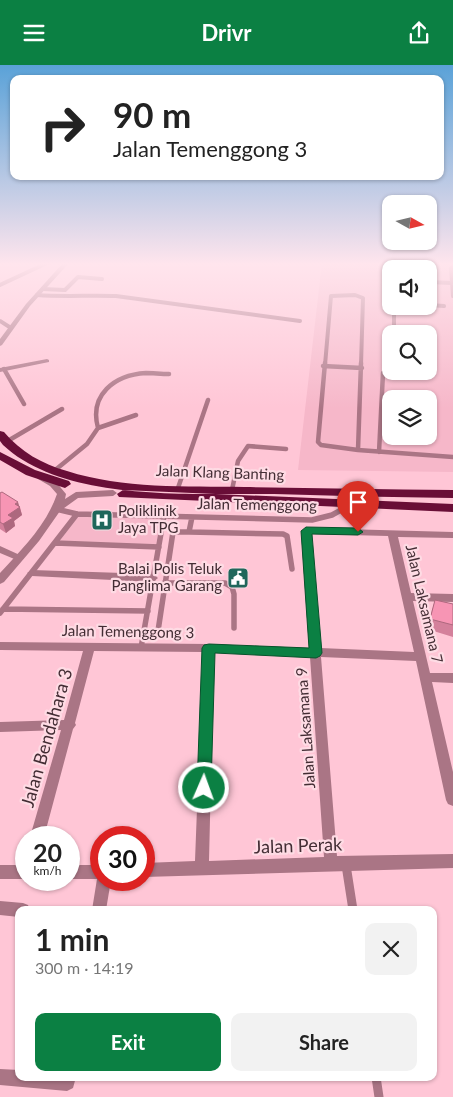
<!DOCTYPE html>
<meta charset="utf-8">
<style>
body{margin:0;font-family:Lato,sans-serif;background:#f2f2f2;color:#222;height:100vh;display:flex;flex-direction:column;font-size:19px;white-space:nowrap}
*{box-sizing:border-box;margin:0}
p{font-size:16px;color:#767676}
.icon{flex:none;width:28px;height:28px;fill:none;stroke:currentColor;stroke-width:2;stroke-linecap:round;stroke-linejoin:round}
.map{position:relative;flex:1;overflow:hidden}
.panel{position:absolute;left:15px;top:841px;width:422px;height:175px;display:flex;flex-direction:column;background:#fff;border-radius:10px;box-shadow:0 1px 4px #0004}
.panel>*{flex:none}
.top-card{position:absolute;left:10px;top:10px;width:434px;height:105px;border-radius:10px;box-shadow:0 1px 4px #0004;background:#fff;color:#222;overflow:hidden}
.needle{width:32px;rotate:98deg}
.buttons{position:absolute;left:382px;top:130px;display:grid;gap:10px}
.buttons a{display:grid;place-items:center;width:55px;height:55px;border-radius:10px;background:#fff;box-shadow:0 1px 4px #0004;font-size:25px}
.speed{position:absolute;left:15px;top:761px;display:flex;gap:10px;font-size:25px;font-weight:700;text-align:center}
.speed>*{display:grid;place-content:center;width:65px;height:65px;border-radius:50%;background:#fff;box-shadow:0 1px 4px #0004;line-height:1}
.speed small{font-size:12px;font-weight:400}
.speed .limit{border:8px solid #d22;background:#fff;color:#111}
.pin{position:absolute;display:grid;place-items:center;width:42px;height:42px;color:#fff;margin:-51px -21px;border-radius:50% 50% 50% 0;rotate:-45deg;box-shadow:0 0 5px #0007}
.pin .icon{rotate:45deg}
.me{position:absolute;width:55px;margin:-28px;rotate:2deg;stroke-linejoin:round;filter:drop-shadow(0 0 4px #0008)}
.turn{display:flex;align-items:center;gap:18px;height:105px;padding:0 20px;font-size:22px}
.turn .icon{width:65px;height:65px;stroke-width:2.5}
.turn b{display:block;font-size:35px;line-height:42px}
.round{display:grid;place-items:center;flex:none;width:52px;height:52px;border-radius:10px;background:#f2f2f2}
.summary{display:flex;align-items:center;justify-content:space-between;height:85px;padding:0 20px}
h1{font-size:30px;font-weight:700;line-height:38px}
.button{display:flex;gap:10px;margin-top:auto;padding:10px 20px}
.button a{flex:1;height:58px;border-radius:10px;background:#0b8043;color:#fff;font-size:20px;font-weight:700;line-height:58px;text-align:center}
.button a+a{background:#f2f2f2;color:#222}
header{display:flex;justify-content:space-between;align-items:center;height:65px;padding:0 20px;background:#0b8043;color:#fff;font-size:22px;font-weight:700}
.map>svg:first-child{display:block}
</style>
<header><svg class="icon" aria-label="menu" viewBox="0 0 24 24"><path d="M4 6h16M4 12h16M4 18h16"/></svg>Drivr<svg class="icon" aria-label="share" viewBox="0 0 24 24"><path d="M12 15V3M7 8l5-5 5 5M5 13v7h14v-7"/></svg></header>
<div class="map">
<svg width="453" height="1032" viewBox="0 0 453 1032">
<rect width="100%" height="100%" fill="#ffc6d6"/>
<!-- built -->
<path fill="#f6b7c9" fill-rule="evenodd" d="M322,198h131v209l-155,-2zM391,204h38v37h-38zM391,269h38v37h-38zM391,334h38v37h-38z
M78,450l83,3 -5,27 -97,-3z"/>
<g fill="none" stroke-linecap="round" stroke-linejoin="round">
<!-- service-far3 -->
<path stroke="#aa7585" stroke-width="4" d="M394,198v6
M453,202l-2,1 2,28
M429,217l23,1
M0,220l47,-22
M43,224l22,1 13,-13 24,2
M37,230c27,2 53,0 79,1l184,25
M429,240l15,1
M394,241v28
M0,256l11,7
M325,300l6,-69 24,-1 8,3 -2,67"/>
<!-- service-far2 -->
<path stroke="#aa7585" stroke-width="4.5" d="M325,298l-7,79 3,3 37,5
M323,301l39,2
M4,304l20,35
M98,363c-9,-33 16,-53 48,-55 7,0 15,1 23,1
M6,377l56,-33
M358,385l95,7
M358,385l3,-87
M379,387l4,-79
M54,406l33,-27 11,-16 38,-13
M178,423l30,-88
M232,425l6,-29 10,-15 38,3"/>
<!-- service-far1 -->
<path stroke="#aa7585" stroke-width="5.5" d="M56,444l21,5 235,6 20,-5 18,-10
M189,467l94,2 4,2 5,33
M55,478l104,4
M164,518h61l7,4 2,7v34
M3,544l145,2
M0,548l77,-99
M158,566l15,-99h16l3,-15
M141,583l23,-132"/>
<!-- service -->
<path stroke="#aa7585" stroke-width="9" d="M346,800l7,45
M376,1012l3,20"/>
<!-- minor -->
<path fill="#aa7585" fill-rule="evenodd" d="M63,198h6l-39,43 -28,39 -2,1v-7l26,-35z
M47,294l2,1v2l-49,10v-4z
M306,463l147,4v6l-55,-1 13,56 42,1v8l-40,-1 17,72h23v10l-21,-1 21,90v34l-5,-2 -2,-4 -30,-139 -95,-4 16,199 116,-2v14l-309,9v-14l51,-2 8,-209 -109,-1 -19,72 1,2 -3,4 -29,108h-14l31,-107 -61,2v-10l64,-2 19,-69 -83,-1v-8l209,2 100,4 -8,-117zM311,469l77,2 26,116 -94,-4zM214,587l96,5 14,200 -115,4z
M0,481l22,10 2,2 -5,3 -19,-8z
M32,505l121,4 5,4 -5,4 -121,-6 -5,-3z
M0,800h26v14h-26z
M69,800h32v15h10l-5,30h-14l5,-31h-28z
M0,836l23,2 5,2 2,5h-11v7l-19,-2z
M0,1004l19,1v7h57l-3,11 -6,3 -67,-6z"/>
<!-- tertiary -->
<path fill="#aa7585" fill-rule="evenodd" d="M41,409l15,8 10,12 -1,5 11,-7 37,-2 4,3 -4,3 -35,2 -18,13 -21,30 -35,41 -4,2v-11c22,-24 46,-47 57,-79l-7,-8 -12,-7 -1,-2z"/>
<!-- trunk -->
<path fill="#690e37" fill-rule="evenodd" d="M0,366l4,1c17,20 38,32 63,39 56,18 119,15 177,16 70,1 139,2 209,3v8c-60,-1 -119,-2 -179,-4 -80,-1 -209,9 -271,-49l-3,-4z
M0,387l35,18 34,11 2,3 -6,4 -39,-13 -26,-15z
M123,425l330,14v8l-334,-15 -2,-3z"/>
</g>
<!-- wall -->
<path fill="#d4809b" d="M0,428l20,14 2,8 -8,6 1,5 -9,7 -6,-4z
M435,535l18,4v33l-26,-8z"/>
<!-- shaded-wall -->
<path fill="#ad687e" d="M18,437l4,13 -8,6 1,5 -9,7 -3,-9 5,-9 7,-11z"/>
<!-- building -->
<path fill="#f795b4" stroke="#ad687e" d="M2,427l16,10 -3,2 5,3 -12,8 5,3 -10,6 -3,-2v-29z
M435,535l18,4v21l-23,-6z"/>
<!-- sky -->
<linearGradient id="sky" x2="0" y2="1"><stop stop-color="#5aa2d8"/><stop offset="0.58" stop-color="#ffe5ed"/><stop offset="1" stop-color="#ffe5ed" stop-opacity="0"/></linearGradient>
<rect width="453" height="343" fill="url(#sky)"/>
<!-- route -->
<path fill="#0b8043" stroke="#07532c" d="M306,462l52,1 5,4 -5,3 -46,-1 10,119 -2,3 -4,2 -101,-5 -4,135 -2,5 -5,2 -5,-2 -2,-5 5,-140 2,-3 5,-1 100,4 -8,-117z"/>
<!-- icons -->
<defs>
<g id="hospital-square" transform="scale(1.125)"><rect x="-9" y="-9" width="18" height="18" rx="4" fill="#1f675b" stroke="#fedbe4"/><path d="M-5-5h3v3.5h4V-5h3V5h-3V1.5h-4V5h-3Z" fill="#fff"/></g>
<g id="civic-square" transform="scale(1.125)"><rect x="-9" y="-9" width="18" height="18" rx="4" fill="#1f675b" stroke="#fedbe4"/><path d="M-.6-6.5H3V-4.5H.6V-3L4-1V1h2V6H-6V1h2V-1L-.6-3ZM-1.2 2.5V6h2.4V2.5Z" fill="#fff"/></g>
</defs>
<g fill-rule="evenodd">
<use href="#hospital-square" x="102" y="455"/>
<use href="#civic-square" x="238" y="513"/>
</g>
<g text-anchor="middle" stroke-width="4.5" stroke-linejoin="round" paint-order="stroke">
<!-- street labels -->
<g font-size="15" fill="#432d34" stroke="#fedbe4">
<text transform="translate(220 408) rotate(2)" y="5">Jalan Klang Banting</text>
<text transform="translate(257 440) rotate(1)" y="5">Jalan Temenggong</text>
<text transform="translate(424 539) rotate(77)" y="5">Jalan Laksamana 7</text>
<text transform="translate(128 567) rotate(1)" y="5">Jalan Temenggong 3</text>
<text transform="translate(306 663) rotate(-94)" y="5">Jalan Laksamana 9</text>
</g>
<!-- poi labels -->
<g font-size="15" fill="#432d34" stroke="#fedbe4" text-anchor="start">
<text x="118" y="451">Poliklinik<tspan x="118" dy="17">Jaya TPG</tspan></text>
<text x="222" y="509" text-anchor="end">Balai Polis Teluk<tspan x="222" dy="17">Panglima Garang</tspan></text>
</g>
<!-- near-street labels -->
<g font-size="18" fill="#432d34" stroke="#fedbe4">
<text transform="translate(47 673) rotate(-74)" y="6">Jalan Bendahara 3</text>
<text transform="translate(298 781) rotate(-2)" y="6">Jalan Perak</text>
</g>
</g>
</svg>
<div class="buttons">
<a><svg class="needle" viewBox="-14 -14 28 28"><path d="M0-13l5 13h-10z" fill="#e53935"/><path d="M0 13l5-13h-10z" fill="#767676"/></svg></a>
<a><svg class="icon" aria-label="sound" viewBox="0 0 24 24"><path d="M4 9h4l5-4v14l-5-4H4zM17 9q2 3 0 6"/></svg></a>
<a><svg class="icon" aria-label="search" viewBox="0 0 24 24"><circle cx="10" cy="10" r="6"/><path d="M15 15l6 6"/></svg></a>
<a><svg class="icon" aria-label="layers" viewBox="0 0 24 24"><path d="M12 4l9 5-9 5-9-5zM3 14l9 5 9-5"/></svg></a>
</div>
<div class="speed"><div>20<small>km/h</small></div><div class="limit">30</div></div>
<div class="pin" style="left:358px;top:467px;background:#d93025"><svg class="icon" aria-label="arrive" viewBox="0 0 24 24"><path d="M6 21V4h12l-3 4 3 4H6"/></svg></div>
<svg class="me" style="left:204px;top:723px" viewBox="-20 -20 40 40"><circle r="17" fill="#0b8043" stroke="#fff" stroke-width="3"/><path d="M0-11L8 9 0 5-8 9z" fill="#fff"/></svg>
<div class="top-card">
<div class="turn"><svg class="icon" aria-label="right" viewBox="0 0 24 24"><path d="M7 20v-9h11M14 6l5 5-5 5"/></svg><div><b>90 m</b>Jalan Temenggong 3</div></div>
</div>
<section class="panel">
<div class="summary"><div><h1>1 min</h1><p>300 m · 14:19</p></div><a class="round"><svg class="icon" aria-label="close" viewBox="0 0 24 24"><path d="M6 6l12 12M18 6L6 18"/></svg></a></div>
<div class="button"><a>Exit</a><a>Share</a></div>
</section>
</div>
